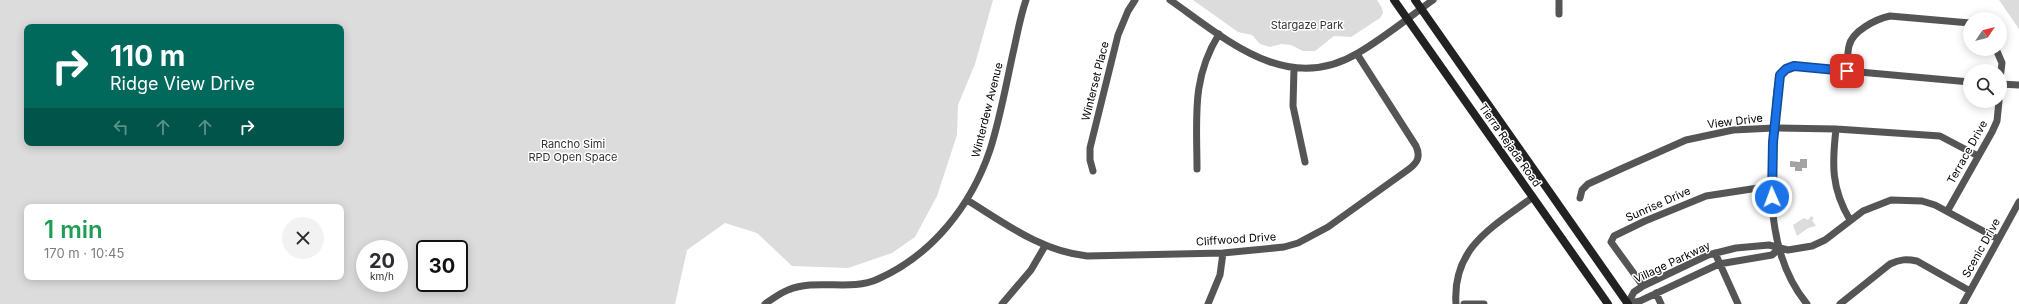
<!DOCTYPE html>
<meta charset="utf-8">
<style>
body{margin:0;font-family:Inter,sans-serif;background:#f2f2f3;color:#2b2b33;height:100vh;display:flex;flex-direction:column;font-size:15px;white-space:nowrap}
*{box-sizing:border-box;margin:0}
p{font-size:13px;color:#7c7c81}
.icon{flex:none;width:22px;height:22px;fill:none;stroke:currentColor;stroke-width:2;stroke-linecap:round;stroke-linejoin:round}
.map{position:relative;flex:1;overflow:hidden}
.sheet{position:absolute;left:24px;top:204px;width:320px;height:76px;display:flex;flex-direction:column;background:#fff;border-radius:8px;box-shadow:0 2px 10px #0003}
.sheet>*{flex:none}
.top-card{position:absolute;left:24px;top:24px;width:320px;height:122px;border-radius:8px;box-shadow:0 2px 10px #0003;background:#00695c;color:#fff;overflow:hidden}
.needle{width:26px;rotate:55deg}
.buttons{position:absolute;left:1963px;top:12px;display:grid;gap:8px}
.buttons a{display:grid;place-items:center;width:44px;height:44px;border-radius:50%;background:#fff;box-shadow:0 2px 10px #0003;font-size:20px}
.speed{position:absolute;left:356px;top:240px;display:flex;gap:8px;font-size:20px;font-weight:700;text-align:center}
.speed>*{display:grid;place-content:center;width:52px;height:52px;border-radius:50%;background:#fff;box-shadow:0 2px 10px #0003;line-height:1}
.speed small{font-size:10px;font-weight:400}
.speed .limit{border:2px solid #111;border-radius:6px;background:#fff;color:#111}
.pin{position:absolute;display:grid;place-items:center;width:34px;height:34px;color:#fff;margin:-17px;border-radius:8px;box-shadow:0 2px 6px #0006}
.me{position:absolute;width:44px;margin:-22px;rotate:358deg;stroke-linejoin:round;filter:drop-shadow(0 0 3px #0008)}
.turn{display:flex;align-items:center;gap:14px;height:84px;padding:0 20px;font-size:18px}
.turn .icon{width:52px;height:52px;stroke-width:2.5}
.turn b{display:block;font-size:28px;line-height:34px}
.lanes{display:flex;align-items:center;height:38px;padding:0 20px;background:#0003;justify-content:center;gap:20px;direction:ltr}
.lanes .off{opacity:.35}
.round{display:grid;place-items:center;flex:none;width:42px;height:42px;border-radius:21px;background:#f2f2f3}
.headline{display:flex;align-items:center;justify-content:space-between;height:68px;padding:0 20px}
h1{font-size:24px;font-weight:600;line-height:30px;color:#1e9e55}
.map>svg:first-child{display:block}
</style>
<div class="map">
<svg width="2019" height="304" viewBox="0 0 2019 304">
<rect width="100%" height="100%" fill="#fff"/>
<!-- green -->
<path fill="#dcdcdc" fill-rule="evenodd" d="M0,0h993l-18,64 -17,41 -1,30 -20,61 -22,41 -23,16 -44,15 -56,-2 -35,-33 -32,-10 -38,27 -12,54h-675zM27,27h314v116h-314zM27,207h314v70h-314zM365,249h34v34h-34zM425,249h34v34h-34z
M1193,0h184l5,8 1,5 -3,5 -29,19 -17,-1 -19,15h-12l-12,-6 -10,-1 -11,3 -10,-3 -8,-9 -14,-3z
M1999,0h20v29z
M1811,216l3,2 -2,2 4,6 -8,2 -11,8 -4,-11 11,-7 4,2z"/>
<!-- water -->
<path fill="#a3a3a3" d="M1800,159h7v9h-5v3h-7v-4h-5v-6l10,1z"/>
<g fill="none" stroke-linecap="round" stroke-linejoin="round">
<!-- minor -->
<path stroke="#555" stroke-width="7" d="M1170,0c56,39 117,96 188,53 26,-15 50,-35 75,-53
M1559,14v-14
M1996,49l6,14 -2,16
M1294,68l-1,38 12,56
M1847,71c1,-8 0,-17 2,-25 3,-15 27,-27 41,-30l80,7
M2000,84l19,1
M1836,129c-4,35 -5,59 14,91
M1197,169c0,-51 -6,-90 22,-135
M1093,171l-3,-11v-12l28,-113 10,-24 7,-11
M1580,198l2,-8 6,-6 35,-16 63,-28 47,-10 41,-2 62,1 104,7 38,20
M967,200c39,24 74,51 120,56l136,-3 61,-6 14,-4 30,-16 81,-58c8,-6 12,-12 7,-23l-59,-92
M1948,210l44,-78 5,-11 2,-20
M1715,253l23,51
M1643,286l-32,-44 3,-6 31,-15 61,-25 65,-10
M1656,293l5,11
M1628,303l6,-11 9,-6 65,-31 28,-7 33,-3 19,5 24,-4 13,-6 38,-29 28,-11 31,1 13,4 63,34
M765,304c7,-5 15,-11 23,-14 29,-12 62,2 90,-11 54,-24 93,-73 112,-129 10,-31 16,-65 23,-97 4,-17 7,-36 13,-53
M1002,304l29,-34 14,-24
M1208,304l12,-29 3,-22
M1456,304c-4,-57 37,-77 77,-107
M1464,304h20
M1627,304l13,-3 79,-37 53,-9 8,-7
M1807,304c-40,-48 -38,-118 -33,-177 2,-17 1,-35 6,-52l6,-6 7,-3 177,16
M1840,304l50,-40c10,-5 17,-5 27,-3l53,30
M1963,304l56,-102"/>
<!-- secondary -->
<path stroke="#222" stroke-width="8" d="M1394,0l214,304
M1415,0l213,304"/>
</g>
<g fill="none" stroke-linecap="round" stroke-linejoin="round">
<!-- route casing -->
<g stroke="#114b97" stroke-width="10">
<path id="route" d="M1772,197l1,-55 7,-67 6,-6 8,-3 53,5"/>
</g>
<!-- route -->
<use href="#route" stroke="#1a73e8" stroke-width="7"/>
</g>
<g text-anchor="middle" stroke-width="3" stroke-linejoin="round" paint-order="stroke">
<!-- park labels -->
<g font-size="11" fill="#333" stroke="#fff">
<text x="1307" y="29">Stargaze Park</text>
<text x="573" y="148">Rancho Simi<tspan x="573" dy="13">RPD Open Space</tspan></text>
</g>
<!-- street labels -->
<g font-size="11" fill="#000" stroke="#fff">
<text transform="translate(1095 81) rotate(-76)" y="4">Winterset Place</text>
<text transform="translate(987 110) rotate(-76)" y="4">Winterdew Avenue</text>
<text transform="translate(1735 121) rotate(-7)" y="4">View Drive</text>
<text transform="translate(1510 145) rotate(55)" y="4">Tierra Rejada Road</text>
<text transform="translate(1967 152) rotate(-61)" y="4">Terrace Drive</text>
<text transform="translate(1658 204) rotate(-24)" y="4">Sunrise Drive</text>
<text transform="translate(1236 239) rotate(-4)" y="4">Cliffwood Drive</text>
<text transform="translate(1981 248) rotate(-61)" y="4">Scenic Drive</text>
<text transform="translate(1672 262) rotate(-25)" y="4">Village Parkway</text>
</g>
</g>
</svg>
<div class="buttons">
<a><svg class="needle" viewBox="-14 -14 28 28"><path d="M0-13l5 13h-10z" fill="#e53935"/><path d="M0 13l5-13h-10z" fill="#7c7c81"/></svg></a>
<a><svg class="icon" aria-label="search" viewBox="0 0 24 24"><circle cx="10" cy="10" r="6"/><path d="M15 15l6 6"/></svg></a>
</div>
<div class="speed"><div>20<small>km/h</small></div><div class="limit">30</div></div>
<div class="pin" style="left:1847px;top:71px;background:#d93025"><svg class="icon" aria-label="arrive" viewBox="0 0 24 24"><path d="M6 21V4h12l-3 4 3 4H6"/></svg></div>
<svg class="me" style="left:1772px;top:197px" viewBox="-20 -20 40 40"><circle r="17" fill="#1a73e8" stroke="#fff" stroke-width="3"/><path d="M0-11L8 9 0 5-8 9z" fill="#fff"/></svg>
<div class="top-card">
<div class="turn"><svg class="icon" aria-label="right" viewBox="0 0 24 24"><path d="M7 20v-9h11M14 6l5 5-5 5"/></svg><div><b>110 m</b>Ridge View Drive</div></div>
<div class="lanes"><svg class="icon off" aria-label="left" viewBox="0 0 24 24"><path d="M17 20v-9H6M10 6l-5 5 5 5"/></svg><svg class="icon off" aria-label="ahead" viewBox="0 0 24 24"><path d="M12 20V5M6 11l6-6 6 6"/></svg><svg class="icon off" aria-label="ahead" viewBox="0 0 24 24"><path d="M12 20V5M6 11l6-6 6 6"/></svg><svg class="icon" aria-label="right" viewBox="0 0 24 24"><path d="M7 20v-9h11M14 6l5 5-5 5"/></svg></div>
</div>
<section class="sheet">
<div class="headline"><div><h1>1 min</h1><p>170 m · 10:45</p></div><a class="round"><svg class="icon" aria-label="close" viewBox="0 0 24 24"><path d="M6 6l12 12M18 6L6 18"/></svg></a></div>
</section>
</div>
